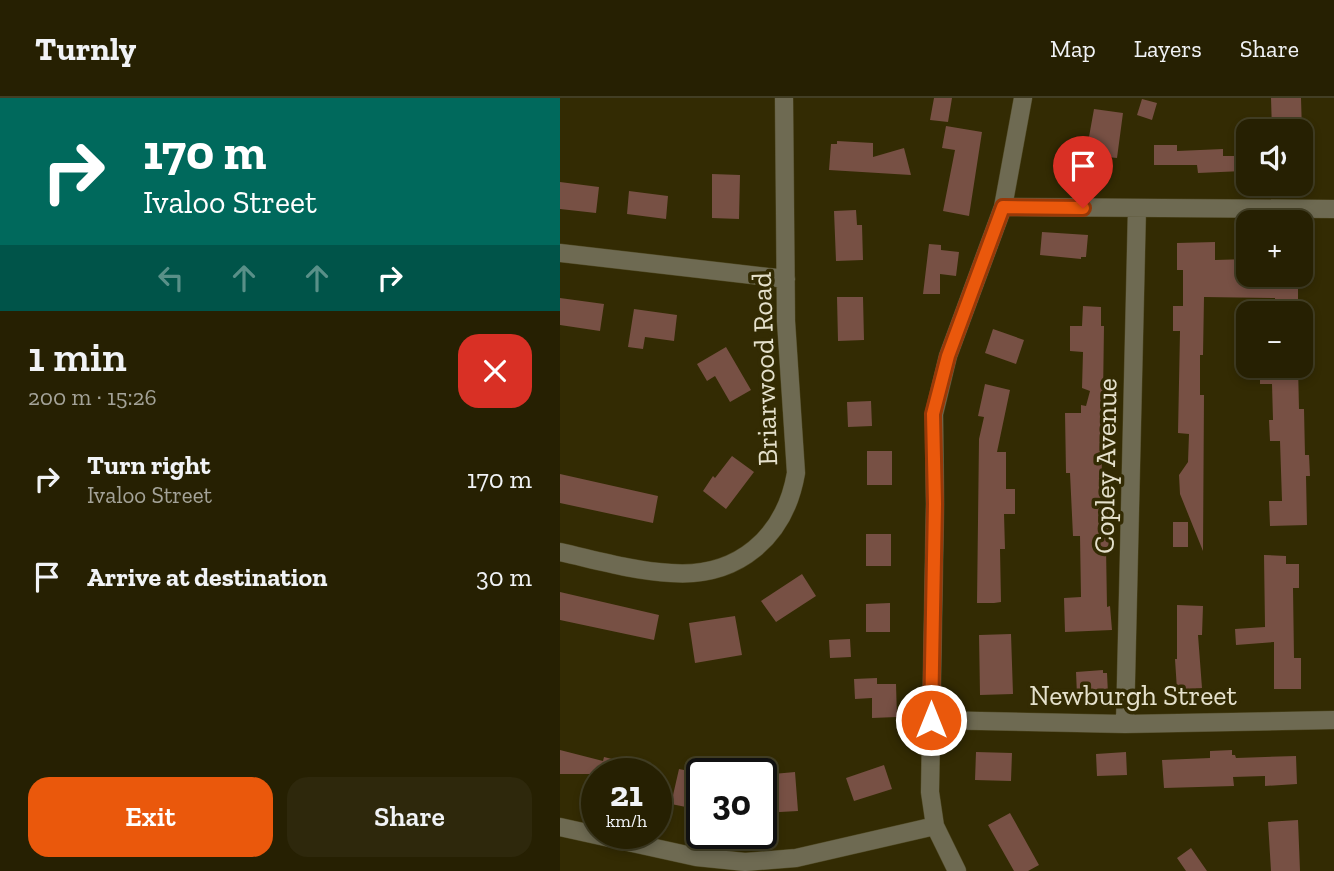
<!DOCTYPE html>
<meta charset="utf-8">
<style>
body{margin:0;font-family:"Zilla Slab",serif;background:#2e280c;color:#f1f3f6;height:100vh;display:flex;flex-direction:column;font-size:26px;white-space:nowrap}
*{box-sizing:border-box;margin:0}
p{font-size:23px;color:#a4a399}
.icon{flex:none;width:38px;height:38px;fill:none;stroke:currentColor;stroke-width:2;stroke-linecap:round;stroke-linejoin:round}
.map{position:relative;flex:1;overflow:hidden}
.drawer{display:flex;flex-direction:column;background:#262002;width:560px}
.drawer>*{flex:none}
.top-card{background:#00695c;color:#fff;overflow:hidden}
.tools{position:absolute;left:676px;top:21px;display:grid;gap:14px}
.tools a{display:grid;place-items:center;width:77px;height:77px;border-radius:14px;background:#262002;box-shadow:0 4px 10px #0003,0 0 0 2px #423e24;font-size:35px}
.speed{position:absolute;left:21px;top:660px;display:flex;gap:14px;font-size:35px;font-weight:700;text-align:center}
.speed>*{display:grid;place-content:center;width:91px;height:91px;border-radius:50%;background:#262002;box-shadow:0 4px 10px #0003,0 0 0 2px #423e24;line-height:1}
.speed small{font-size:18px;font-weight:400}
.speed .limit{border:4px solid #111;border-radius:10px;background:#fff;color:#111}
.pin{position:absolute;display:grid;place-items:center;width:60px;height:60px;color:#fff;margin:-72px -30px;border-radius:50% 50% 50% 0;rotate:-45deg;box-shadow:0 0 7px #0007}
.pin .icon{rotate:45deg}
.me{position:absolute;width:77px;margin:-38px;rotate:0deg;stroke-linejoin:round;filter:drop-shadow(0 0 5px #0008)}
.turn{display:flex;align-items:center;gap:24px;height:147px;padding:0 28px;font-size:32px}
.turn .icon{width:91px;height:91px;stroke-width:2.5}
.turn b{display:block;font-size:49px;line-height:60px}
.lanes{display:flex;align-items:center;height:66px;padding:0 28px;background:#0003;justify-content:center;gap:35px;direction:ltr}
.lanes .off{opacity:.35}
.round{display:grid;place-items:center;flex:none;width:74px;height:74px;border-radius:21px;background:#2e280c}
.head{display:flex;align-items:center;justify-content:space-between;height:119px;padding:0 28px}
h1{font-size:42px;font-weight:600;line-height:52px}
.button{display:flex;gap:14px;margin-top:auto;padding:14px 28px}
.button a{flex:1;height:80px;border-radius:21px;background:#ea580c;color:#fff;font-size:28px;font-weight:600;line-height:80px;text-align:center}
.button a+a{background:#2e280c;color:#f1f3f6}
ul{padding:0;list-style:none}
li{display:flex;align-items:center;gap:21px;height:98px;padding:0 28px}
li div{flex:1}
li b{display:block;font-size:26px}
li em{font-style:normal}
header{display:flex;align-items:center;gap:42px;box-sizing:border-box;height:98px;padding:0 35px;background:#262002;border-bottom:2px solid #423e24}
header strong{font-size:33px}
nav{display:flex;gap:38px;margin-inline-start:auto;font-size:24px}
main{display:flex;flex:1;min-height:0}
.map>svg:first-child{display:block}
</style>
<header>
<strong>Turnly</strong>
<nav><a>Map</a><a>Layers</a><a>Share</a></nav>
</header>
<main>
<section class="drawer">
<div class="top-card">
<div class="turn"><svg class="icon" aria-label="right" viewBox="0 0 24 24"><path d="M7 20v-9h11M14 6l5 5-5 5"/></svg><div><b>170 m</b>Ivaloo Street</div></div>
<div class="lanes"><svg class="icon off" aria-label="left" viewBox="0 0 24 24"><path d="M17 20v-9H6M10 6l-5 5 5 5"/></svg><svg class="icon off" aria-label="ahead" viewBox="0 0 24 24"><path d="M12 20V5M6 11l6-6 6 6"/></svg><svg class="icon off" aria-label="ahead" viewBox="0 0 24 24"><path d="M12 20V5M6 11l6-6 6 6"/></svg><svg class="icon" aria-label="right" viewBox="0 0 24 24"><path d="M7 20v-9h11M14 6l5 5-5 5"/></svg></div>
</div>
<div class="head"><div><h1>1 min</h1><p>200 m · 15:26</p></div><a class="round" style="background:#d93025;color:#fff"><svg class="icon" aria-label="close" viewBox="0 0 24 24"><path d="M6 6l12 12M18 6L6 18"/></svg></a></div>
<ul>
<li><svg class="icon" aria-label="right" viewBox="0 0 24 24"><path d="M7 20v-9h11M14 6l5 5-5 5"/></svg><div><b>Turn right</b><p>Ivaloo Street</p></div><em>170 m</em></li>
<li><svg class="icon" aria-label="arrive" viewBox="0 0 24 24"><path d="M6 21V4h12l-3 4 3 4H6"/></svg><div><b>Arrive at destination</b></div><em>30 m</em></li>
</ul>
<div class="button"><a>Exit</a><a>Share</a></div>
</section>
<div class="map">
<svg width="774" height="773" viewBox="0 0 774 773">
<rect width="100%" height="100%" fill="#332b03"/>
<!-- building -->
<path fill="#775044" d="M374,0h18l-4,24 -18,-2z
M711,0h30l1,33h-30z
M582,1l15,4 -5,17 -15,-5z
M534,11l29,4 -6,45 -29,-3 1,-7h-2z
M386,28l36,6 -13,84 -26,-5 12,-61 -13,-2z
M277,43l36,2v14l31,-9 7,27 -82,-5 2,-26h6z
M594,47h23v6l46,-2v7h20v15l-45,2 -1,-8h-43z
M152,76l28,1 -1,44 -27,-1z
M0,84l39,5 -3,26 -36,-4z
M69,93l39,5 -2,23 -39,-5z
M296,112l1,15h5l1,35 -27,1 -2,-50z
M482,134l46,3 -2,22h-5v2l-41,-4z
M655,144v18l33,-1v16h50v38h-23v-15l-71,-1 -1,58h-3v40h4l-1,156 -23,-57 -1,-19 9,-13 1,-28 -11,-1 2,-102h-7v-25h10v-36h-6v-27z
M369,146l12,1v5l18,2 -3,24 -16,-2v20h-17z
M277,199h26l1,43 -26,1z
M0,200l44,6 -4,27 -40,-6z
M523,208l18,1v19h3l-1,70 -2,-1 1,91h5l2,61h-3l1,60 3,-1 2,24 -47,2 -1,-34 17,-1 -1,-61h-7l-3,-63h-4l-1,-60h16v-8l5,1 4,-15 -8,-3 1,-36 -13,-1v-25h12z
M74,211l43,6 -3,26 -29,-4 -2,12 -15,-2z
M433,231l31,11 -8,24 -31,-11z
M166,249l25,43 -21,12 -15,-26 -8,5 -10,-17z
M738,268l1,43h5l1,46h4l1,21h-4l1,49 -37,1 -1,-25h13l-2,-60h-10l-1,-21h4l-1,-36h-12v-17z
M425,286l25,6 -13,62h9v37h9v25h-11l1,35h-5l1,53 -7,1h-17l2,-164 5,-22 -6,-1z
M311,303l1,25 -24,1 -1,-25z
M307,353h25v34h-25z
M172,358l22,16 -28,37 -23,-18 10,-15 2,2z
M0,376l98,22 -5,27 -93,-20z
M613,424h15v25h-15z
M306,436h25v32h-25z
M704,457l22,1v8h13v24h-6l1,70h7v31h-27v-47l-38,3 -1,-16 30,-2z
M242,476l14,22 -40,26 -15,-21z
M0,494l99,23 -5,25 -94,-20z
M330,505v29h-24v-28z
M617,507l26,1 -1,29h-4l4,53 -25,2 -2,-31h2z
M175,518l7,39 -47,8 -6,-40z
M451,536l2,60 -33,1 -1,-60z
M290,541l1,18 -21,1 -1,-18z
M543,572v3h4l1,21 -31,1 -1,-23z
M317,580v6h19l1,33 -25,1v-20l-17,1 -1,-20z
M0,652l43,11 1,-4 44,11 -1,6h-87z
M672,652v5h3l1,3 60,-2 1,28 -32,2v-10l-32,1 1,9 -70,2 -2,-28 48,-2v-7z
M416,654l36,1 -1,28 -36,-1z
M566,654l1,23 -30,1 -1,-22z
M324,667l8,24 -38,12 -8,-23z
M119,671l15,3 -1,9 9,2v25l-11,-2v2l-20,-4z
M235,674l3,39 -37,2v-25l13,-1 -1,-13z
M450,715l29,52 -11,6h-14l-26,-46z
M738,722l2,51h-29l-3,-49z
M631,750l16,23h-21l-9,-13z"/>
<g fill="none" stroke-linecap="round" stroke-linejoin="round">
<!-- street casing -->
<g stroke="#4f4823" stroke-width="19">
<path id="street" d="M443,109l331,2
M0,155l226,26
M0,454c36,8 74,19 111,21 67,5 114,-36 125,-100l-10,-152 -2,-223
M371,622l194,4 209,-4
M565,626l12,-516
M0,729l136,30 49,5 51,-4 139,-32
M397,773l-22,-45 -5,-34 5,-288 -1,-90 14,-58 55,-149 20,-109"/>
</g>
<!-- street -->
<use href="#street" stroke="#6e6a52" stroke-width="18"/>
</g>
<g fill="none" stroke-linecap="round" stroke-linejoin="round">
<!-- route casing -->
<g stroke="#983908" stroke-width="18">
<path id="route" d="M371,622l4,-216 -2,-90 15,-58 55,-149 80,1"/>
</g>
<!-- route -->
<use href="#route" stroke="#ea580c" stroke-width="12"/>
</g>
<g text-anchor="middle" stroke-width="7" stroke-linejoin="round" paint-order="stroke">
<!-- street labels -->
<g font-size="28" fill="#e5e1cc" stroke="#332b03">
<text transform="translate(204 271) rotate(-92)" y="10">Briarwood Road</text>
<text transform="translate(545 368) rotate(-89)" y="10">Copley Avenue</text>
<text x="573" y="607">Newburgh Street</text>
</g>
</g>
</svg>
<div class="tools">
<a><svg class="icon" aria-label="sound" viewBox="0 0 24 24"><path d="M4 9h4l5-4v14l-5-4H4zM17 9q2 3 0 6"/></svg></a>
<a>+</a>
<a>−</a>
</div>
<div class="speed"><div>21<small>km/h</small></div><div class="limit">30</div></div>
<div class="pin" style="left:523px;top:110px;background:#d93025"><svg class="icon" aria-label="arrive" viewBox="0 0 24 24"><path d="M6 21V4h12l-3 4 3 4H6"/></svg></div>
<svg class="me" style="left:371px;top:622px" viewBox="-20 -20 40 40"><circle r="17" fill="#ea580c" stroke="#fff" stroke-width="3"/><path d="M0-11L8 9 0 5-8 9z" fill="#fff"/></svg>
</div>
</main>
